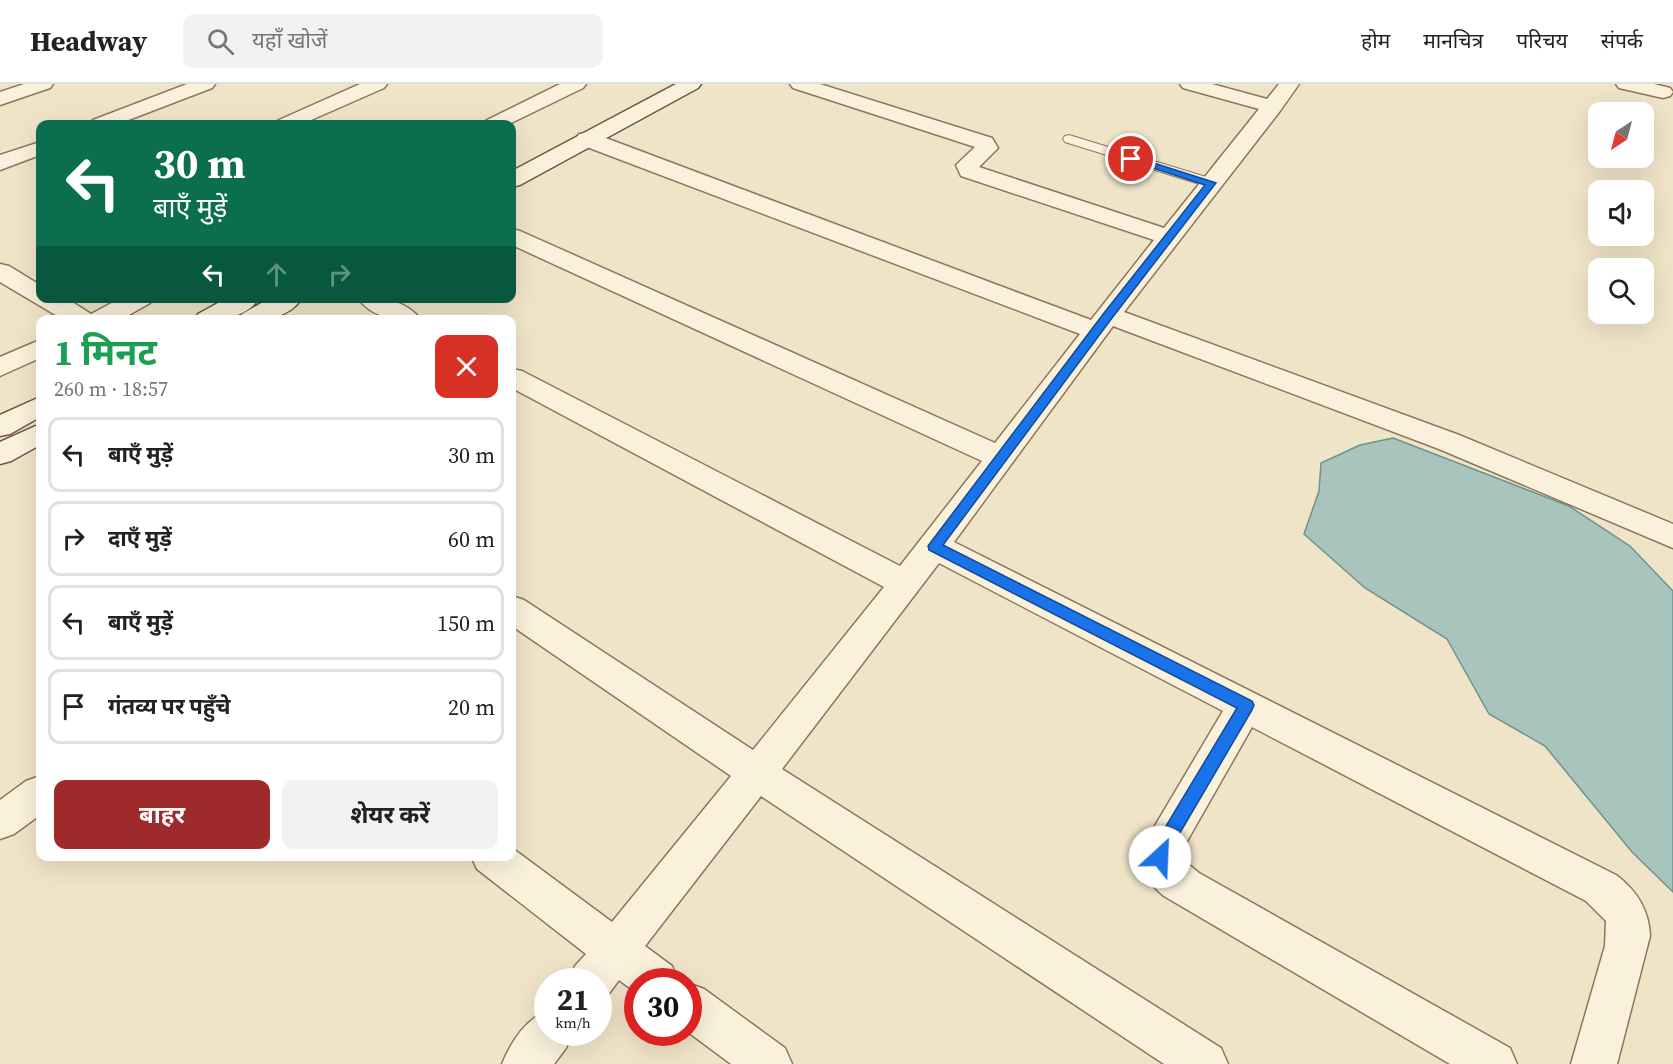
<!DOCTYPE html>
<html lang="hi">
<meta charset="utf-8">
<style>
body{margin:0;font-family:"Source Serif 4","Noto Sans Devanagari",serif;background:#f2f2f2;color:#222;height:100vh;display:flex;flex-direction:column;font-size:22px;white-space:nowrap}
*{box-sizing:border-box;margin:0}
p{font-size:20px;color:#767676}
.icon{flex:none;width:33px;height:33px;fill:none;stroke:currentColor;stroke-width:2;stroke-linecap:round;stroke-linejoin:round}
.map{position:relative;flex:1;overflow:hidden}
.details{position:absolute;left:36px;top:231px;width:480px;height:546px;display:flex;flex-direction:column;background:#fff;border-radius:12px;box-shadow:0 6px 24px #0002}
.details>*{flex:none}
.top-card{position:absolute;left:36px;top:36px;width:480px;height:183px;border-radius:12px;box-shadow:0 6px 24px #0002;background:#0b6e4f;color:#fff;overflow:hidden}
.needle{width:39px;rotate:216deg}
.controls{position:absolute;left:1588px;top:18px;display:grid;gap:12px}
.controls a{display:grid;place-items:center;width:66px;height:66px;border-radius:12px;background:#fff;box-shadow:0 6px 24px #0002;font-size:30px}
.speed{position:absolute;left:534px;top:884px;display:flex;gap:12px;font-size:30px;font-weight:700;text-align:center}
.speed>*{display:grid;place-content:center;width:78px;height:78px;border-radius:50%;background:#fff;box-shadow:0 6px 24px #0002;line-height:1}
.speed small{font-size:15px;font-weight:400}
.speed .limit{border:9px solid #d22;background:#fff;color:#111}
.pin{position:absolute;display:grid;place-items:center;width:51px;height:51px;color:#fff;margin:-26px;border:3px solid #fff;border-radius:50%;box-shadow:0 2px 6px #0007}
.me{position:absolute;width:66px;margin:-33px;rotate:25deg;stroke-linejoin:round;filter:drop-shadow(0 0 4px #0008)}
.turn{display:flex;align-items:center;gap:21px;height:126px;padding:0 18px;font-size:27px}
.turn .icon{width:78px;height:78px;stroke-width:2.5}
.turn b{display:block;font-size:42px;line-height:51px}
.lanes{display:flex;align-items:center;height:57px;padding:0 18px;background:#0003;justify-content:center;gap:30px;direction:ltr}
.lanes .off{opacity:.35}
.round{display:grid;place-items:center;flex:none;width:63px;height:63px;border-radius:12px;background:#f2f2f2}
.head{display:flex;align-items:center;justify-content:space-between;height:102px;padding:0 18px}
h1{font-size:36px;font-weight:700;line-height:45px;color:#1e9e55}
.action{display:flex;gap:12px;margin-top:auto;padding:12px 18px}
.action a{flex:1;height:69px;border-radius:12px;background:#9e2a2b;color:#fff;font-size:24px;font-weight:700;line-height:69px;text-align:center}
.action a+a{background:#f2f2f2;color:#222}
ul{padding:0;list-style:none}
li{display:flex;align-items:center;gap:18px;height:75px;margin:0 12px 9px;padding:0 6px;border:3px solid #e0e0e0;border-radius:12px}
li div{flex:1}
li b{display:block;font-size:22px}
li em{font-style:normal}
header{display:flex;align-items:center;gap:36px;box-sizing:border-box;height:84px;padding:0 30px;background:#fff;border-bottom:2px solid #e0e0e0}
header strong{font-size:28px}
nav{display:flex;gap:33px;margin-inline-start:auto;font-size:21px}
.search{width:420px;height:54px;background:#f2f2f2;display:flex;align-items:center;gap:15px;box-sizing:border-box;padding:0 21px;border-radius:12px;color:#767676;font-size:22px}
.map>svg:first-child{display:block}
</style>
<header>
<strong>Headway</strong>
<div class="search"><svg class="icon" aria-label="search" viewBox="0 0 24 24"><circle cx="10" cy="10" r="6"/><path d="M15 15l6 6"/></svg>यहाँ खोजें</div>
<nav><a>होम</a><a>मानचित्र</a><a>परिचय</a><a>संपर्क</a></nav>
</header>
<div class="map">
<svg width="1673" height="980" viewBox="0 0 1673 980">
<rect width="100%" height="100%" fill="#f0e4c8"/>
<!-- water -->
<path fill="#a9c4bc" stroke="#6f938a" stroke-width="1.5" d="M1393,354l176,68 61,40 43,45v301l-41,-40 -87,-106 -56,-32 -42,-75 -82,-51 -61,-54 15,-43 2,-28 39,-18z"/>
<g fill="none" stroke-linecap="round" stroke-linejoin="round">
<!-- lane casing -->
<g stroke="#8d765c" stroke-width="2">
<path id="lane" d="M1069,51l147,45 2,3 -2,3h-10l-141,-44 -2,-3 2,-3z"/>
</g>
<!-- street casing -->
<g stroke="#8d765c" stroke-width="3">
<path id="street" d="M24,0h29l-3,4 -50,17v-13z
M187,0h28l-3,4 -94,36h-28l3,-4z
M360,0h27l-3,4 -82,36h-26l3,-4z
M560,0h26l-3,4 -74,36h-25l3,-4z
M790,0h30l172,54 6,10 -19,19 185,61 95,-119 -76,-21 -3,-4h32l55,15 12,-15h20l-19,27 -156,201 335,123 214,89v24l-234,-99 -326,-123 -159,216 662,333c20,15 33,34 34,61l-33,128h-46l34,-118 1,-25 -20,-20 -334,-174 -70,123v9l17,14 311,175 7,16h-67l-286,-168c-16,-12 -25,-31 -21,-50l80,-135 -284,-148 -157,206 439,279 7,16h-64l-403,-268 -116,150 27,20 6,15h-40v13l-19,-14 -12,16 -9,3v-18h-29l6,-15 11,-12 -109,-85 -6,-13h41v-8l100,74 119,-146 -219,-150v-30l12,4 229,150 131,-163 -372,-199v-19l10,2 378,195 82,-105 -470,-216v-16l8,2 475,212 85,-109 -501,-190 -3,-5 3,-5 8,-1 8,1 496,186 63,-80 -193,-64 -5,-11 19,-18 -182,-59z
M1616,0h38l16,4 3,4 -3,4 -7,2 -44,-10z
M40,58v13l-40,15v-15z
M0,180l9,2 31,19v13h26l25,16 30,-16h32l-3,5 -30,17h-56l-64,-38z
M358,214c22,0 48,1 63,22 -23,0 -49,-1 -63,-22z
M40,256v18l-40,18v-19z
M40,692v39l-26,19 -14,5v-39l26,-19z
M688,899l16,6 81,59 7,16h-61l-43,-32z
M548,926v22h25l-7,16 -12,16h-52c9,-22 23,-44 46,-54z"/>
</g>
<!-- secondary casing -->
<g stroke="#6f573f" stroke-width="3">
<path id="secondary" d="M676,0h25l-3,4 -178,97 -8,2v-16z
M227,214h32c-14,22 -42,22 -65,22l4,-6z
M270,214h32c-14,22 -41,22 -64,22l4,-6z
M40,313v20l-30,17 -10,2v-21z
M40,340v21l-29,16 -11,3v-22z"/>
</g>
<!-- lane -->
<use href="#lane" fill="#faf1dc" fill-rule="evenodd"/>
<!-- street -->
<use href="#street" fill="#faf1dc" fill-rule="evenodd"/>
<!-- secondary -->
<use href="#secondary" fill="#faf1dc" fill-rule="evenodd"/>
</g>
<!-- route -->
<path fill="#1a73e8" stroke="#114b97" stroke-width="1.5" d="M1128,73h7l81,26 -104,135 -169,227 309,156 2,4 -2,5 -81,138 -5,15 -6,2 -6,-2 -2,-6 5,-16 80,-133 -308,-158 -1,-4 176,-233 101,-128 -77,-25z"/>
</svg>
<div class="controls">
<a><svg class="needle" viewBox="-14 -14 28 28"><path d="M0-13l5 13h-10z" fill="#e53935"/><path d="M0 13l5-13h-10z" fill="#767676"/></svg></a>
<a><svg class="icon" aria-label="sound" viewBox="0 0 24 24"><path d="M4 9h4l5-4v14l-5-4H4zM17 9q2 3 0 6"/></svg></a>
<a><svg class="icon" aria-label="search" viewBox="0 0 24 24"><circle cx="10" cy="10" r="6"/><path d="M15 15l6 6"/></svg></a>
</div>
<div class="speed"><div>21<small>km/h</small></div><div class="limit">30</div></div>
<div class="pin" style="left:1131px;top:75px;background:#d93025"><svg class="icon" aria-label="arrive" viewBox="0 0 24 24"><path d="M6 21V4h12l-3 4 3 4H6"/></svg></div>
<svg class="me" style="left:1160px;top:773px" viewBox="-20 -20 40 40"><circle r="19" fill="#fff"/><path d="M0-13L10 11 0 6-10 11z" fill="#1a73e8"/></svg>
<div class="top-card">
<div class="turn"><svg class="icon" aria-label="left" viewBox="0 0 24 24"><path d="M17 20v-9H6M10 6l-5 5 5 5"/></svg><div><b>30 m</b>बाएँ मुड़ें</div></div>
<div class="lanes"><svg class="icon" aria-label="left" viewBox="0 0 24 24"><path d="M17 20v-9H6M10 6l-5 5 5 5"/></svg><svg class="icon off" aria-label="ahead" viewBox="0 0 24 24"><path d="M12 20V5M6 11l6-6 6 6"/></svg><svg class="icon off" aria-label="right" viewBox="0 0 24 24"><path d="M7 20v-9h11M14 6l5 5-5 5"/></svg></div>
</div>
<section class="details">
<div class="head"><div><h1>1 मिनट</h1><p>260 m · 18:57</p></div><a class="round" style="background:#d93025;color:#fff"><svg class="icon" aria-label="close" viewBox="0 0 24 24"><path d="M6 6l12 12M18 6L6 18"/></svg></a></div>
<ul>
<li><svg class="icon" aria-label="left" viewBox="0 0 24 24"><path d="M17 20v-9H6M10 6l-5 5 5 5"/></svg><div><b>बाएँ मुड़ें</b></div><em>30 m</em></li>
<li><svg class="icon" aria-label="right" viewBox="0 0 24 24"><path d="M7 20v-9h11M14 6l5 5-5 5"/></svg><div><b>दाएँ मुड़ें</b></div><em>60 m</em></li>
<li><svg class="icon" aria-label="left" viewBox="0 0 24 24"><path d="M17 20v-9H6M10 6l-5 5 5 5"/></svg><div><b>बाएँ मुड़ें</b></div><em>150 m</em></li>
<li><svg class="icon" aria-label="arrive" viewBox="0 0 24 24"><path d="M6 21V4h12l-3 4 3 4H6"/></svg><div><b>गंतव्य पर पहुँचे</b></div><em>20 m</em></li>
</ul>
<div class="action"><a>बाहर</a><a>शेयर करें</a></div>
</section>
</div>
